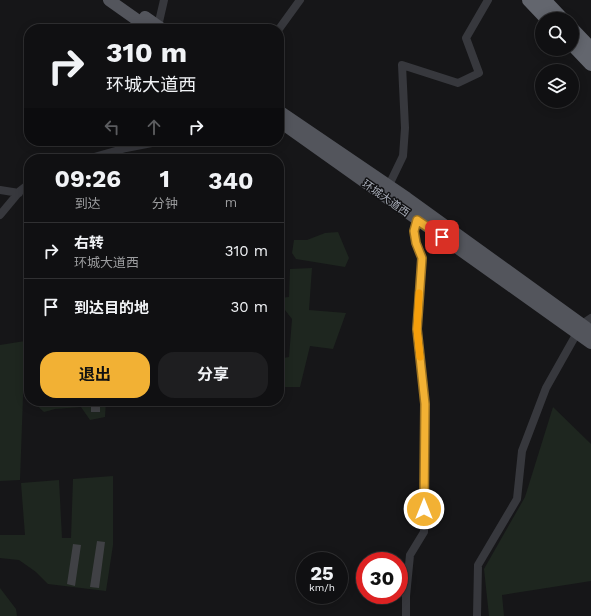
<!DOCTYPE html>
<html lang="zh">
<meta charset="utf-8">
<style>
body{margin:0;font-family:"Work Sans","Noto Sans SC",sans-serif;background:#1e1e20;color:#f1f3f6;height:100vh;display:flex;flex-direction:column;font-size:15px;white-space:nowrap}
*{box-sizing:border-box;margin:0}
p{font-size:13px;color:#9c9d9f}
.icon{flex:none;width:22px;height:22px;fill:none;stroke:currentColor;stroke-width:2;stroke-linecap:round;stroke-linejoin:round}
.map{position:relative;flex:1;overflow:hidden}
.sheet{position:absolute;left:24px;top:154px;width:260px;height:252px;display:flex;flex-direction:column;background:#101012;border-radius:16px;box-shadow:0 2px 10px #0003,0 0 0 1px #303032}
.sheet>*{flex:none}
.top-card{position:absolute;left:24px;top:24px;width:260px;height:122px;border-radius:16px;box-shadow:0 2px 10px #0003,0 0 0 1px #303032;background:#101012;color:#f1f3f6;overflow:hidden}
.fabs{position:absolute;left:535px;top:12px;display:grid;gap:8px}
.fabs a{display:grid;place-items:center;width:44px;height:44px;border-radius:50%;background:#101012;box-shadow:0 2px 10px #0003,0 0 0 1px #303032;font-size:20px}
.speed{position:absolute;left:296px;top:552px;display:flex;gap:8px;font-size:20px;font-weight:700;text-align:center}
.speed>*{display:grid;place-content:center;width:52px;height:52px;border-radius:50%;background:#101012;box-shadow:0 2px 10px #0003,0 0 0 1px #303032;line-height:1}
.speed small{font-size:10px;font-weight:400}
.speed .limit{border:6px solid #d22;background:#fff;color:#111}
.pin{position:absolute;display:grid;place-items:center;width:34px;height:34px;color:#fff;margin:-17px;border-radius:8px;box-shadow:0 2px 6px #0006}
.me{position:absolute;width:44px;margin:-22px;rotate:0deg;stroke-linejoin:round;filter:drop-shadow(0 0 3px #0008)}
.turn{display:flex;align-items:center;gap:14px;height:84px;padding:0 16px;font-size:18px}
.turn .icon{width:52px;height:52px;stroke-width:2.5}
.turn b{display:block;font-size:28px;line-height:34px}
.lanes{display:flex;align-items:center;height:38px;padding:0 16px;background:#0003;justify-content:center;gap:20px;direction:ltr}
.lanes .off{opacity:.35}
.eta{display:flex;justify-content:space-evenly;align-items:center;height:68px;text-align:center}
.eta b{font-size:24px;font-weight:700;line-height:28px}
.primary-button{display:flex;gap:8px;margin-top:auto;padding:8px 16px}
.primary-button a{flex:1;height:46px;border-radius:16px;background:#f2b134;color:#111;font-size:16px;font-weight:700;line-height:46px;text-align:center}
.primary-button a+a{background:#1e1e20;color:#f1f3f6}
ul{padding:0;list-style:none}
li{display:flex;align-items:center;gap:12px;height:56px;padding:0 16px;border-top:1px solid #303032}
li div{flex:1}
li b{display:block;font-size:15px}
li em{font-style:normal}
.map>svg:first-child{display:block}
</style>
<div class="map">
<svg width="591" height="616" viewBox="0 0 591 616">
<rect width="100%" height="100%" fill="#161618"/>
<!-- green -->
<path fill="#1e261f" d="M338,232l11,26 -4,9 -49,-8 -4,-6 2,-13h13l18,-7z
M312,268l-3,42 37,3 -13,36 -23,-3 -10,41h-21v-28l10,-2 3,-38 -7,-9h-6v-12l10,-1 1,-28z
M25,341l-5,139 -20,1v-136z
M32,401h74l-1,16 -15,3 -9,-13 -26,2 -11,3z
M553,407l38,37v137l-89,14 2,21h-15l-5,-47 41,-72z
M113,476v69l-7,46 -58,-7 -12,-12 -17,-12 -19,-2v-23h25l-4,-52 38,-3 3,58h9l2,-59z
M0,588l16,21 1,7h-17z"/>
<!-- building -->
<path fill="#404145" d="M91,401h9v11h-9z
M97,541l8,1 -6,46 -9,-1z
M73,544l8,1 -6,41 -8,-2z"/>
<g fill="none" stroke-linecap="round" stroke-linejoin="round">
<!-- minor -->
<path stroke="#37383d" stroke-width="8" d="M156,29l2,-3 6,-26
M279,29l21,-29
M87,159l39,-11 36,-7
M390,187v-4l13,-27 2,-28 -3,-63 56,18 21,-10 -13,-35 22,-38
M0,190l19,3
M0,215l20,-24 9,-7
M582,324l9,-6
M406,616v-20l4,-41 14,-23 1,-128 -8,-75 5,-71 -6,-15 -2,-12 3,-11
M477,616l1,-51 39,-66 5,-48 24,-63 31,-55"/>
<!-- primary -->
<path stroke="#53555c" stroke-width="12" d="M109,0l41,29
M145,17l17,12
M279,111l128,87 184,133
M279,121l312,222"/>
<!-- motorway -->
<path stroke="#63666e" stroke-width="14" d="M529,0l18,19
M544,0l18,19
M572,29l19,20
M572,44l19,20"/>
</g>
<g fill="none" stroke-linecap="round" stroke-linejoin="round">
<!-- route casing -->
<g stroke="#9d7322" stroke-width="10">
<path id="route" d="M424,509l1,-105 -8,-75 5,-71 -6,-15 -2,-12 3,-11 25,17"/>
</g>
<!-- route -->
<use href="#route" stroke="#f2b134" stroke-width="7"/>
<!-- slow -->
<path stroke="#f59e0b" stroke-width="7" d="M419,293l-2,36 3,28"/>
</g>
<g text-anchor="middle" stroke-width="3" stroke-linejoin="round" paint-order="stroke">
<!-- street labels -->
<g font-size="11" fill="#a8adb8" stroke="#111113">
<text transform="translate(386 198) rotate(35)" y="4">环城大道西</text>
</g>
</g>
</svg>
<div class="fabs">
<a><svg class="icon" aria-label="search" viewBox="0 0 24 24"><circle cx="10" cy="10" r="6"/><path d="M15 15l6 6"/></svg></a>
<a><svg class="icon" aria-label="layers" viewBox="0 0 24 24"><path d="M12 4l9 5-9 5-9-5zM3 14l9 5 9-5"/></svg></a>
</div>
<div class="speed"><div>25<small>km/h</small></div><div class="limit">30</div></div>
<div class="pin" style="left:442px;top:237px;background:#d93025"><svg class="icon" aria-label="arrive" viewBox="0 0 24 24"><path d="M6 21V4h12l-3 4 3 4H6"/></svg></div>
<svg class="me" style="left:424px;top:509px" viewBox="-20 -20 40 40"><circle r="17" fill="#f2b134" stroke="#fff" stroke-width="3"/><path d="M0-11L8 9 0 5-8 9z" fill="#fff"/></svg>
<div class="top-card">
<div class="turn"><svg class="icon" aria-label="right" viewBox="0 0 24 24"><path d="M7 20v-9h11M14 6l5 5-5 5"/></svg><div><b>310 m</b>环城大道西</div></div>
<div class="lanes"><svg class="icon off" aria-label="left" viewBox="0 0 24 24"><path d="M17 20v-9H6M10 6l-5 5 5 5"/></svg><svg class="icon off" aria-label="ahead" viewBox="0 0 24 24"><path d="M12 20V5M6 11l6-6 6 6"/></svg><svg class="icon" aria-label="right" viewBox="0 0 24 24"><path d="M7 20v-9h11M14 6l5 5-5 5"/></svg></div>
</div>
<section class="sheet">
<div class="eta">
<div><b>09:26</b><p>到达</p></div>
<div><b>1</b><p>分钟</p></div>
<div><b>340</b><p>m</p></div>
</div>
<ul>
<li><svg class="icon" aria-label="right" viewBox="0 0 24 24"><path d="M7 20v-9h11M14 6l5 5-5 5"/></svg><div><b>右转</b><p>环城大道西</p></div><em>310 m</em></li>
<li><svg class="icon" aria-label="arrive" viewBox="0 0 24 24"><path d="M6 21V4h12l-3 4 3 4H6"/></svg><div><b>到达目的地</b></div><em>30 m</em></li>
</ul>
<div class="primary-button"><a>退出</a><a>分享</a></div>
</section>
</div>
